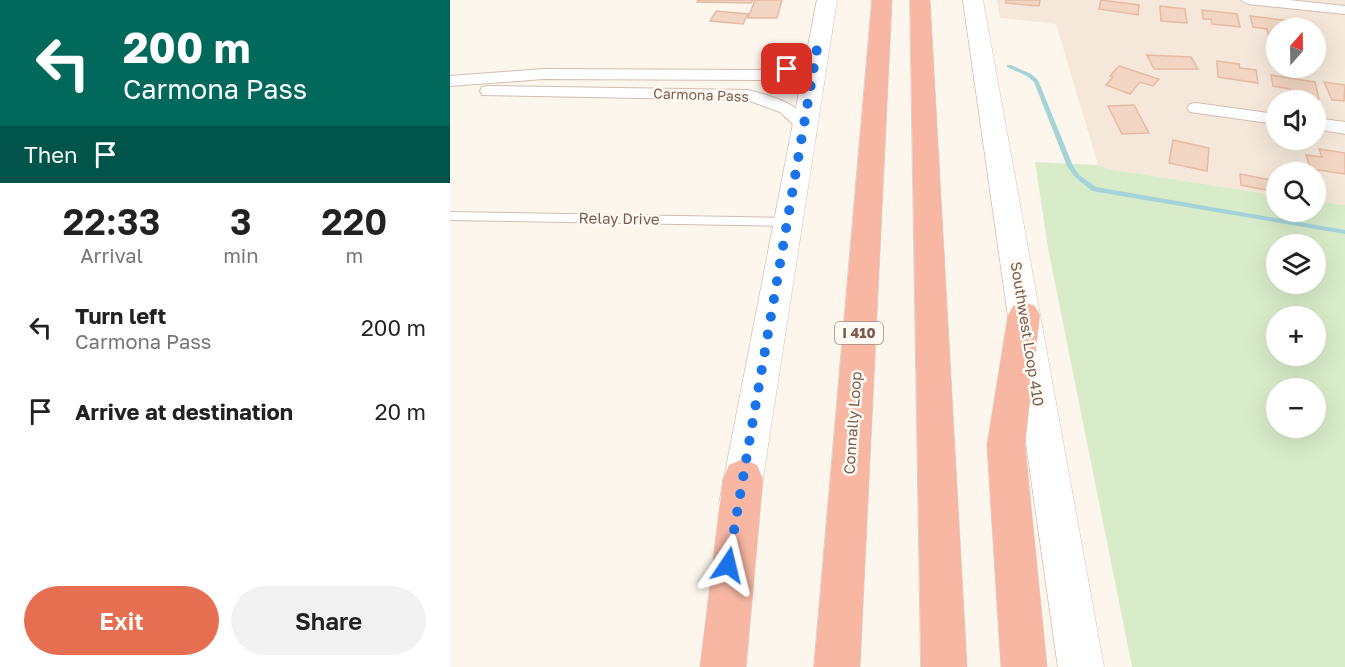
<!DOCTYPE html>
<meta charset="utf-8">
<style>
body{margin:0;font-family:"Golos Text",sans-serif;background:#f2f2f2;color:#222;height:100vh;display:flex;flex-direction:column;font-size:22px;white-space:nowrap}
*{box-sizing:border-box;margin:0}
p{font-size:20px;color:#767676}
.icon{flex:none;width:33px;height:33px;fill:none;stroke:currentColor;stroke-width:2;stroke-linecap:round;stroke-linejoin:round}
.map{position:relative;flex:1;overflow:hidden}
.sheet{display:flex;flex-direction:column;background:#fff;width:450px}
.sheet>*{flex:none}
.top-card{background:#00695c;color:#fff;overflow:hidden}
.needle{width:39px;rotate:20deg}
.controls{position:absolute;left:816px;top:18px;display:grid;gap:12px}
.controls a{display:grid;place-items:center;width:60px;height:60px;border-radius:50%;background:#fff;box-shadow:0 6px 24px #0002;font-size:30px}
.pin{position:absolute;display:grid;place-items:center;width:51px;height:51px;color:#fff;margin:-26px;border-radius:12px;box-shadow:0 3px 9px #0006}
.me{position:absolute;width:66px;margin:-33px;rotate:10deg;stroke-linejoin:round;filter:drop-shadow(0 0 4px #0008)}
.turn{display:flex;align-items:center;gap:21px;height:126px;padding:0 24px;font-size:27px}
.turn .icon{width:78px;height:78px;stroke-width:2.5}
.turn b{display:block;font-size:42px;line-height:51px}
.then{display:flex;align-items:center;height:57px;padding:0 24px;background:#0003;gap:12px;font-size:22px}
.eta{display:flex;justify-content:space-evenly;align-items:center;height:102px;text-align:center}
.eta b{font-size:36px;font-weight:600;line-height:42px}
.action{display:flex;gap:12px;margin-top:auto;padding:12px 24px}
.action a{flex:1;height:69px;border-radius:36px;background:#e76f51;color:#fff;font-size:24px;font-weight:600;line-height:69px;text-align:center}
.action a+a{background:#f2f2f2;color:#222}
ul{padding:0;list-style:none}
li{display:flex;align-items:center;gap:18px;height:84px;padding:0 24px}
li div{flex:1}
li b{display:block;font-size:22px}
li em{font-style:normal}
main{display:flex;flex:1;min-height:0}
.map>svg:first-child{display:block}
</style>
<main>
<section class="sheet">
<div class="top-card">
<div class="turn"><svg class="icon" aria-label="left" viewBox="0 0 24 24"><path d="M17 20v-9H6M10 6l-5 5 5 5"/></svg><div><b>200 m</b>Carmona Pass</div></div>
<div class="then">Then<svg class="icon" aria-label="arrive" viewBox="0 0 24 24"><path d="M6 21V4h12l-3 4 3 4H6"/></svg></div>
</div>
<div class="eta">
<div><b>22:33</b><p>Arrival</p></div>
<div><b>3</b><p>min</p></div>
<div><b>220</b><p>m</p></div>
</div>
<ul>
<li><svg class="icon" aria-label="left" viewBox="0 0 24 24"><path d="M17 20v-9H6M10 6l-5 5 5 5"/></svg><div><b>Turn left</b><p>Carmona Pass</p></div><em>200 m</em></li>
<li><svg class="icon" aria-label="arrive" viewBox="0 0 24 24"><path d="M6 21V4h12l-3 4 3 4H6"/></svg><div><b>Arrive at destination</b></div><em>20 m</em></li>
</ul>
<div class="action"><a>Exit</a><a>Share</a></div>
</section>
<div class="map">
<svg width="895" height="667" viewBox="0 0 895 667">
<rect width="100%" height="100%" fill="#fdf6ec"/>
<!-- residential -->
<path fill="#f5e8da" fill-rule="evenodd" d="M547,0h348v205l-29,-4v-29h-40v23l-168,-26 -10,-4 -42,-141 -56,-6zM826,28h40v40h-40zM826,100h40v40h-40z"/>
<!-- green -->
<path fill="#d8ecc9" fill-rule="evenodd" d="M585,162l63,3 10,4 168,26v17h40v-11l29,4v462h-213l-84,-419zM826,244h40v40h-40zM826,316h40v40h-40zM826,388h40v40h-40z"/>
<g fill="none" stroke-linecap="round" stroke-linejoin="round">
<!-- stream -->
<path fill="#a5d3da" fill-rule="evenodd" d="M557,65h4l20,9 7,6 35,86 6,9 17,12 249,43v4l-253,-43 -17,-14 -8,-11 -33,-84 -7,-6 -20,-9z"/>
</g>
<!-- building -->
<path fill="#f3d5c3" stroke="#e6bba3" stroke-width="1.5" d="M248,0h55l-2,3 -54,-1z
M305,0h27l-5,18h-29z
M556,0h34l-1,6 -33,-3z
M651,0l38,5 -1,10 -39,-6z
M710,6l25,3 2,14 -26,-2z
M752,10l35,4 3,13 -28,-3 -1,-5h-8z
M266,11l32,3 -5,10 -33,-3z
M800,16l42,5 2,7h-18v7l-8,-1 -1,-5 -14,-2z
M697,55l44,2 7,12h-44z
M767,61l22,3 1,4 16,2 2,13 -40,-6z
M669,66l40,13 -6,7 -13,-4 -10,12 -24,-9 7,-8 -3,-1z
M821,75l44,7 4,17 -29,-5v-5l-17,-3z
M874,82l21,3 -1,16 -12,-1z
M684,105l15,28 -27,1 -14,-28z
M723,140l36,8 -2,23 -38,-8z
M869,149l26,4v21l-34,-5 -5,-14 16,2z
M790,174l36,7v11l-35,-7z"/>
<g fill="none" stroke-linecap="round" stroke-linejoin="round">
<!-- service casing -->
<g stroke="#d1beb0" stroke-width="2">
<path id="service" d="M0,212l338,6 5,4 -5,4 -338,-6z"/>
</g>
<!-- minor casing -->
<g stroke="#d1beb0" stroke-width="2">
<path id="minor" d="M791,0h48l56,6v8l-97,-10z
M367,44l8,5 -29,21 -36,10 -217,-1 -93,7v-10l93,-7 217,1 25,-7z
M38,86l259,4c26,6 51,13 67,36l-3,4h-12l-19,-18 -33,-12 -265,-5 -2,-4 2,-4z
M746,103l80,11v10l-86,-12 -3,-4 3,-4z
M866,118l29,4v12l-29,-5z"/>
</g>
<!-- secondary casing -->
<g stroke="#d6c0b0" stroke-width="1">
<path id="secondary" d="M367,0h20l-78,504 -6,14 -14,6 -14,-6 -6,-14z
M513,0h20l121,667h-46z"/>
</g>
<!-- motorway casing -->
<g stroke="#dad1cd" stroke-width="1">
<path id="motorway" d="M422,0h20l-32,667h-46z
M460,0h20l37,667h-46z
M574,302l11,4 5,9 -15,130 22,222h-46l-14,-222 21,-130 5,-9z
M293,459l14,6 6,14 -17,188h-46l23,-188 6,-14z"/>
</g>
<!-- service -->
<use href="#service" fill="#fff" fill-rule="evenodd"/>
<!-- minor -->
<use href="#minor" fill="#fff" fill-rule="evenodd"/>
<!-- secondary -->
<use href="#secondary" fill="#fff" fill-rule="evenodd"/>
<!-- motorway -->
<use href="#motorway" fill="#f7b7a3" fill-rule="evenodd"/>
</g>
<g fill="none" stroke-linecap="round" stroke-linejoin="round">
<!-- route -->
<path stroke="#1a73e8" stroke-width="10" stroke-dasharray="0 18" d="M278,565l89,-516 -11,10 -19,10"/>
</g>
<g text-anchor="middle" stroke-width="5" stroke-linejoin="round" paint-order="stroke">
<!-- far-street labels -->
<g font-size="14" fill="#7a5c4d" stroke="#fffaf3">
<text transform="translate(251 95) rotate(2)" y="5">Carmona Pass</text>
</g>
<!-- shield labels -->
<rect fill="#fffaf3" stroke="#a28b7f" stroke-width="1.5" x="385" y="322" width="48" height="22" rx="4.5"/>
<g font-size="14" font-weight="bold" fill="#7a5c4d">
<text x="409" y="338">I 410</text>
</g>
<!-- street labels -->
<g font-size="15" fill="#7a5c4d" stroke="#fffaf3">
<text transform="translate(169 219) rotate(1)" y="5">Relay Drive</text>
<text transform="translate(577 334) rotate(81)" y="5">Southwest Loop 410</text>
<text transform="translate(403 423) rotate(-86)" y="5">Connally Loop</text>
</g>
</g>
</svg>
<div class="controls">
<a><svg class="needle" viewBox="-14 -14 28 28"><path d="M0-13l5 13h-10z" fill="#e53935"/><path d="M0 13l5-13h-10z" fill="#767676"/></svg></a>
<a><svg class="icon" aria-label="sound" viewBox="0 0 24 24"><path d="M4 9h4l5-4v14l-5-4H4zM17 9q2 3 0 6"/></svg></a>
<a><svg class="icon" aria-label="search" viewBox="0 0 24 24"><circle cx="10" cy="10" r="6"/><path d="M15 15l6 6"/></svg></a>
<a><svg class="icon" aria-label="layers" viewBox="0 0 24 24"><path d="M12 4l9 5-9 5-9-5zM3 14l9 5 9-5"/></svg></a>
<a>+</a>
<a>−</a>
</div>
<div class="pin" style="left:337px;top:69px;background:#d93025"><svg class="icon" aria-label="arrive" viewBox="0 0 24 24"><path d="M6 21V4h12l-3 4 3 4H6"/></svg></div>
<svg class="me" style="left:278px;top:565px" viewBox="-20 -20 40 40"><path d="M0-17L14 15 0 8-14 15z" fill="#1a73e8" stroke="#fff" stroke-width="4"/></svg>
</div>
</main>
